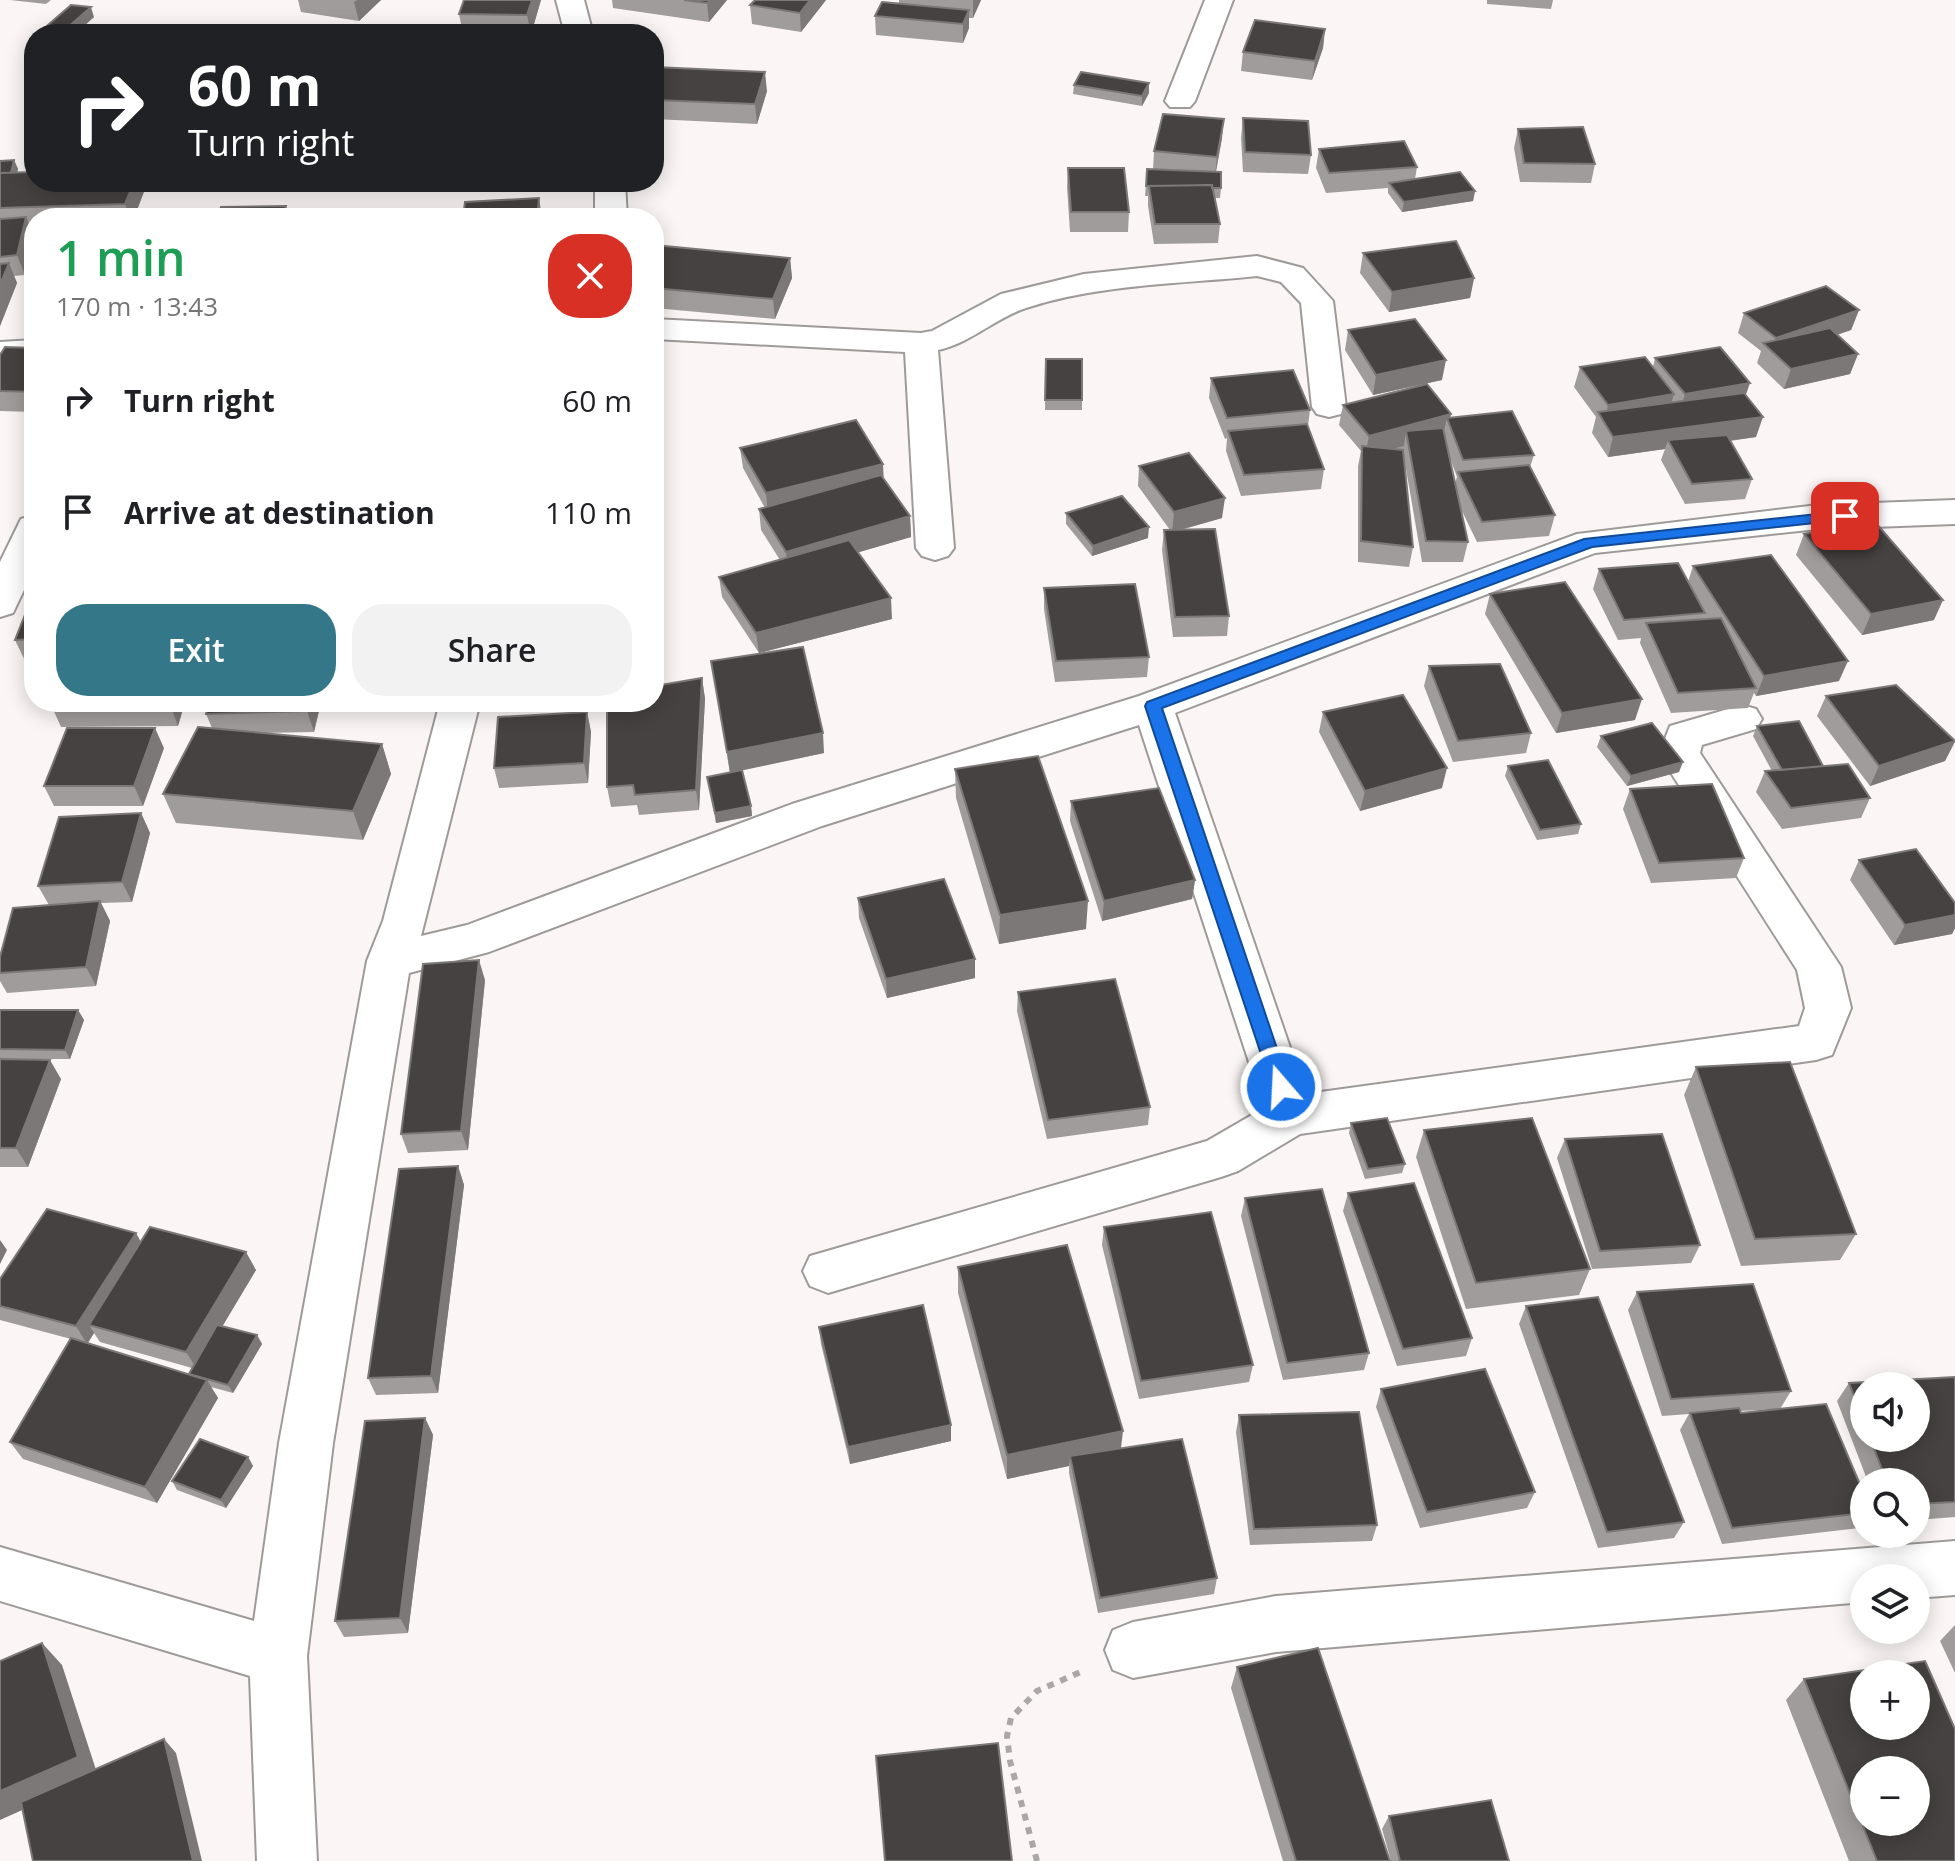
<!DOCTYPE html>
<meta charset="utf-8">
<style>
body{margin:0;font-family:"Open Sans",sans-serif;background:#f2f2f2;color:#202124;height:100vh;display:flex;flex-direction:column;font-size:30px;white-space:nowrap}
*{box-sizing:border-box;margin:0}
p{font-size:26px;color:#757577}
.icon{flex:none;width:44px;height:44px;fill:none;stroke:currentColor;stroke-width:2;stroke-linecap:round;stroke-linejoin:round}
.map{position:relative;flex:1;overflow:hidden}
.side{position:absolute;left:24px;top:208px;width:640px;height:504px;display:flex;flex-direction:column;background:#fff;border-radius:32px;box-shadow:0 4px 20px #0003}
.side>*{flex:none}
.guide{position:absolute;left:24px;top:24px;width:640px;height:168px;border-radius:32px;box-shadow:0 4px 20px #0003;background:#202124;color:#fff;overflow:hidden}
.buttons{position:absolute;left:1850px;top:1372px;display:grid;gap:16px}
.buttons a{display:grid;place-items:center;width:80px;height:80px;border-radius:50%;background:#fff;box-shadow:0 4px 20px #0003;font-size:40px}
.pin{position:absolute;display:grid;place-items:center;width:68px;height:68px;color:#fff;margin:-34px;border-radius:16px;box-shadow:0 4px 12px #0006}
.me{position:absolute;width:88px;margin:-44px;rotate:341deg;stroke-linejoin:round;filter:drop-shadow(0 0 6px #0008)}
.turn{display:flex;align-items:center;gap:28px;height:168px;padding:0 32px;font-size:36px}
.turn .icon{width:104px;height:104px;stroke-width:2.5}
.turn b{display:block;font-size:56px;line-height:68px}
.round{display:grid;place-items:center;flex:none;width:84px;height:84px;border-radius:32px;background:#f2f2f2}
.summary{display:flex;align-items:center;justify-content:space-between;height:136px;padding:0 32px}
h1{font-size:48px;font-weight:600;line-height:60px;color:#1e9e55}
.cta{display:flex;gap:16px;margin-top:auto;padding:16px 32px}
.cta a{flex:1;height:92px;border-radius:32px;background:#347788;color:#fff;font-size:32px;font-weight:600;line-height:92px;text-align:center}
.cta a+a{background:#f2f2f2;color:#202124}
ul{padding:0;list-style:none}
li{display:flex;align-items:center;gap:24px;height:112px;padding:0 32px}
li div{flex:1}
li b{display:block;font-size:30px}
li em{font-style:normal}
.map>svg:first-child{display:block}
</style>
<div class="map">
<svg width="1955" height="1861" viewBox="0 0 1955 1861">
<rect width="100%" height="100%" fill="#fbf6f5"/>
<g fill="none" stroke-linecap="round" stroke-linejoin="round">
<!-- minor casing -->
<g stroke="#9e9a99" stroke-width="4">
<path id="minor" d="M556,0h28l9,34h-28z
M1205,0h28l-38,101 -5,6h-20l-5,-6z
M595,182h30l2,36h-32z
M1257,256l46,12 30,33 13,106 -5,7 -12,3 -12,-3 -5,-7 -11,-104 -20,-21 -24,-6c-76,8 -158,8 -231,32 -31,10 -55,35 -88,42l16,198 -6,8 -13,4 -13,-4 -6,-8 -11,-196 -251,-13v-20l267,14 11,-2 69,-37 83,-20z
M34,340v20l-34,2v-20z
M1955,500v24l-137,5 -223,24 -420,160 131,381 493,-68 6,-18 -8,-38 -138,-216 11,-28 72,-21 14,4 6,10 -6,10 -54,16 -2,8 141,214 10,41 -19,47 -16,5 -516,74 -62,37 -17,6 -393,116 -18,-7 -7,-15 7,-15 397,-115 57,-33 -125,-383 -317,101 -333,126 -80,21 -76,470 -26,213 10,205h-60l-7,-185 -250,-75v-54l254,74 25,-178 88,-482 16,-40 57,-219h40l-59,234 46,-11 325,-121 347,-108 438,-162 241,-29z
M34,515v54l-21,44 -13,4v-55l21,-43z
M1955,1541v54l-39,3v-20h-52v24l-588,50 -143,26 -20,-8 -8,-20 8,-20 20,-8 143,-26z"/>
</g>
<!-- path -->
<path stroke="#aba7a7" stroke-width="6" stroke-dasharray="7 7" stroke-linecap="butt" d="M1037,1861l-27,-100 -3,-25 4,-18 26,-27 46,-20"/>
<!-- minor -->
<use href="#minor" fill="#fff" fill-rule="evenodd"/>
</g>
<!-- wall -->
<path fill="#a09c9b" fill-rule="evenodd" d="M10,0h41l-5,4z
M298,0h83l-22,21 -58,-9z
M464,0h77l-10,34 -68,-1 -4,-19z
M612,0h115l-18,22 -96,-14z
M755,0h71l-25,32 -49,-8 -2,-19z
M899,0h82l-8,18h-4v10l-6,15 -87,-8 -1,-19 24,-13z
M1487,0h66l-2,9 -64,-5z
M94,17l-19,17h-24l-3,-9z
M1325,29l-2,19 -11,32 -71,-9 2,-19z
M654,67l113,24 -10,33 -103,-5z
M1074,85l75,8 -7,13 -69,-12z
M1243,118l68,37 -3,19 -65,-2 -2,-34z
M1518,129l77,35 -4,19 -71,-1 -6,-34z
M1222,138l-6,34 5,16 -1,10h-5l5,26 -2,19 -64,1 -6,-38v-10h-3l2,-27h6l1,-18z
M1319,149l98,18 -2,12 60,12 -2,10 -71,11 -14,-19v-5l-62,5 -10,-25z
M14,160l4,9 -1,4 17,9h109l2,7 -11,29h-100v9h-4l4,10 -9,38 -11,1 3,7 -17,43v-165z
M1068,168l61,44 -1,20h-58l-3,-45z
M654,245l136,13 2,20 -17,41 -121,-11z
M1363,253l111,25 -4,20 -81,14 -29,-39z
M1859,310l-8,20 -14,5 21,19 -8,20 -66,15 -27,-26 4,-12 -23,-18 6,-20z
M1348,330l94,50 -69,15 -28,-45z
M34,348v64l-34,-1v-56z
M1655,358l91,38 10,41 -26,4 22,38 -7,20 -60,5 -24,-44 4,-11 -57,8 -16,-24 4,-16 -22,-30 6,-20h73z
M1046,359l36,41v10h-37z
M1211,378l99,32 -2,16 16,43 -3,20 -80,7 -15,-45 1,-13 -2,1 -16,-41z
M1343,405l108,9 -1,3 84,38 -4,12 25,48 -6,21 -72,6 -17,-35 8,35 -5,20h-41l-17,-99 8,84 -4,20 -51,-5v-96l3,-15 -22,-26zM1450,458l7,19 -2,6z
M740,448l144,31 26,37 1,21 -53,15 34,67 -133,34 -37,-56 -3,-20 61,-17 -19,-30 -2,-21 6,-1 -22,-40z
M1139,466l83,52 -41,12 48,86 -2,20 -54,1 -11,-87 2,-20h6l-32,-44z
M1066,513l82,25 -56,18 -26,-32z
M1804,534l130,86 -72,15 -66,-80z
M1693,566l146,115 -83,15 -2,-3 -6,15 -77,5 -31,-70 1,-5 -23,2 -25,-51 6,-20 89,13z
M1044,588l105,69 -2,20 -92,5 -11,-73z
M34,592v77h-5l-14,-29z
M1490,594l145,126 -79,13 -71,-119z
M711,661l113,92 -92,19 19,34 1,10 -36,7 -9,-46 23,-4z
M1429,666l102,67 -5,20 -73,9 -29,-76z
M702,678l3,21 -6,111 -60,5 -2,-10 -26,2 -4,-20z
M1826,696l129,44v2l-10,19 -75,25 -53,-70z
M54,702h131l-7,24 -117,1 -9,-20z
M321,702l-7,30 -52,1 120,11 9,30 -28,66 -187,-17 -13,-29 49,-66 -6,-14z
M587,712l4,20 -3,51 -89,5 -5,-20z
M1323,712l119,76 -82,23 -41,-79z
M1757,726l66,40 47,32 -9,20 -79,11 -26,-37 9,-21h7l-19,-35z
M1601,736l78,36 -52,14 -30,-39z
M164,748l-21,58h-89l-10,-20z
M1508,766l73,58 -3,10 -41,6 -32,-64z
M955,769l131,160 -87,15 -43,-146z
M1630,789l114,69 -8,20 -85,5 -28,-74z
M1071,801l124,79 -3,19 -90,22 -32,-100z
M141,813l9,20 -18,69 -31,1 9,18 -14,65 -89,7 -7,-12v-24l49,-52 -11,-19z
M1859,860l96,43v25l-3,6 -58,11 -44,-65z
M858,898l117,80 -88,20 -28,-80z
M485,980l-17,170 -60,3 -7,-19z
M1018,992l132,115 -2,18 -101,14 -30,-128z
M0,1010h78l6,10 -14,39h-70z
M0,1059l61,20 -33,88h-28z
M1696,1067l160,167 -16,26 -99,6 -57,-171z
M1351,1123l54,41 -3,9 -37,6 -16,-46z
M1424,1130l166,139 -11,26 -113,14 -50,-152z
M1565,1139l135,106 -9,18 -99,6 -35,-111z
M458,1166l6,19 -26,208 -62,2 -8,-17z
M1348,1193l124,145 -6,18 -69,10 -54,-155z
M1245,1198l124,155 -5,17 -81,10 -42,-164z
M1104,1227l149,138 -4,17 -110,17 -37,-154z
M141,1241l115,29 -34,56 35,9 5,9 -29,49 -22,-6 7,11 -61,105 -134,-44 -13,-17 61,-103 -71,-19v-41zM94,1333l6,9 92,26 -2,7 -102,-32z
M958,1267l163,181 96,130 -3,16 -116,19 -29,-140v-7l-62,13 -49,-186z
M1637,1292l154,99 -11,18 -40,2 1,2 123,81v27l-5,7 -137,16 -42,-114 9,-16 -27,2 -34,-106z
M1526,1306l158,216 -10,16 -76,10 -79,-224z
M819,1327l132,114 -101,23 -29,-120z
M1955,1377v140l-39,3v-38h-48l-31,-81 12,-18zM1864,1386l52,52h-52z
M1381,1389l154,103 -8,16 -107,20 -44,-121z
M1239,1415l138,110 -5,16 -122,4 -14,-113z
M425,1418l8,17 -25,198 -64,4 -9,-16z
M248,1457l5,9 -27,42 -49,-18 -5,-9z
M1955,1625v48l-15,-32z
M1237,1667l153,194h-107l-52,-173z
M1804,1679l151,182h-106l-63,-161z
M1389,1816l120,45h-118l-9,-32z"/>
<!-- shaded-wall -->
<path fill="#7c7877" d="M357,0h24l-22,21 -5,-19z
M532,0h9l-10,34 -4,-19z
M710,0h17l-18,22 -2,-19z
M810,0h16l-25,32 -1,-19z
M973,0h8l-8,18z
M91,7l3,10 -19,17h-4l-3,-7z
M969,10v18l-6,15v-19z
M1325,29l-2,19 -11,32 3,-19z
M765,72l2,19 -10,33 -2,-20z
M1149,83v10l-7,13v-10z
M1224,119l-2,19 -7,38 2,-19z
M14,160l4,9 -4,17 -4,-10z
M134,182h9l2,7 -11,29h-4l-5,-14z
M1475,191l-2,10 -71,11 2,-10z
M539,198l3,20h-5z
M286,206l3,12h-7z
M26,217l8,20 -9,38 -8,-20z
M790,258l2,20 -17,41 -2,-20z
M9,263l8,20 -17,43v-41z
M1474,278l-4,20 -81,14 3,-20z
M1859,310l-8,20 -75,25 -4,-4 4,-13z
M1858,354l-8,20 -66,15 7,-20z
M1446,360l-4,20 -69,15 3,-20z
M1750,383l-7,20 -64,11 6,-20z
M1674,394l-6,20 -64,8 4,-17z
M1451,414l-2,10 -2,-6 -4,17 -37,-4 -2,15 -39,10 4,-20z
M1763,417l-7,20 -83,11 -5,-8 -3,9 -57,8 5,-20z
M883,464l1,20 -116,30 -2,-21z
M1225,498l-3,20 -50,14 2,-20z
M910,516l1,21 -123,36 -2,-21z
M1149,527l-1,11 -56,18 1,-10z
M891,598l1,21 -133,34 -3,-20z
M1943,600l-9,20 -72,15 9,-21z
M1848,661l-9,20 -83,15 8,-20z
M702,678l3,21 -6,111 -3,-20z
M1642,699l-7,21 -79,13 6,-20z
M171,702h14l-7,24 -8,-21z
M309,702h12l-7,30 -7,-21z
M587,712l4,20 -3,51 -4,-20z
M155,728l9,20 -21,58 -9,-20z
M823,733l1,20 -94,20 -3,-21z
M1955,741l-10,20 -75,25 9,-20z
M382,744l9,30 -28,66 -10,-29z
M1683,762l-4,10 -52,14 4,-10z
M1447,768l-5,20 -82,23 5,-20z
M751,806l1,10 -36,7 -1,-10z
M141,813l9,20 -18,69 -10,-20z
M1195,880l-3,19 -90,22 2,-20z
M100,901l10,20 -14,65 -10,-19z
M1088,901l-2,28 -87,15 1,-29z
M1955,915v13l-3,6 -58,11 11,-20z
M975,959v19l-88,20 -1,-19z
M479,960l6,20 -17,170 -7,-19z
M78,1010l6,10 -14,39 -5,-9z
M50,1060l11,19 -33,88 -12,-19z
M458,1166l6,19 -26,208 -7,-17z
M136,1233l10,18 -57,74 5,8 -7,11 -11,-18z
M0,1240l7,10 -7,14z
M246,1252l10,18 -59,99 -11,-17z
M257,1335l5,9 -29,49 -5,-8z
M207,1380l11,18 -61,105 -12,-16z
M425,1418l8,17 -25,198 -8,-15z
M951,1425v16l-101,23 -2,-17z
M1123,1431l-3,25h-50l-1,10 -62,13v-24z
M248,1457l5,9 -27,42 -5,-8z
M42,1643l20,22 36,111 -98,44v-29z
M164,1739l12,14 26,108h-9z"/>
<!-- building -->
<path fill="#454241" stroke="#7c7877" stroke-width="2" fill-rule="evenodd" d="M464,0h68l-5,15 -68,-1z
M684,0h26l-3,3z
M755,0h55l-10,13 -50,-8z
M882,2l87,8 -6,14 -88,-8z
M71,5l20,2 -23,20 -20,-2z
M1255,20l70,9 -10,32 -72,-9z
M654,67l111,5 -10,32 -101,-4z
M1081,72l68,11 -7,13 -68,-11z
M1163,114l61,5 -7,38 -63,-6z
M1243,118l65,3 3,34 -66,-3z
M1583,127l12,37 -71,-1 -6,-34z
M1404,141l13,26 -88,6 -10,-24z
M14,160l-3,13h-11v-12z
M1068,168h56l5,44h-58z
M1147,169l74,3v16h-9v-3l-66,1z
M34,172v10h100l-9,22 -125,4v-35z
M1460,172l15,19 -71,11 -15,-19z
M1212,185l8,39h-65l-6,-38z
M539,198l-2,20h-74l2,-16z
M286,206l-4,12h-65l4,-11z
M26,217l-9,38 -17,2v-38z
M1456,241l18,37 -82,14 -29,-39z
M654,245l136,13 -17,41 -119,-11z
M9,263l-9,22v-21z
M1826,286l33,24 -83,28 -32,-25z
M1415,319l31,41 -70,15 -28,-45z
M1830,328l28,26 -67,15 -28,-26z
M5,347l29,1v44l-34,-1v-36z
M1720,347l30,36 -65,11 -30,-36z
M1645,357l29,37 -66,11 -28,-38z
M1046,359h36v41h-37z
M1293,370l17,40 -83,8 -16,-40z
M1427,384l24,30 -82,22 -26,-31z
M1744,393l19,24 -150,20 -15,-25z
M1512,411l22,44 -71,5 -16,-42z
M856,420l27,44 -117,29 -26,-45z
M1307,424l17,45 -80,6 -16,-44z
M1443,428l25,114 -42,-1 -20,-110z
M1727,435l25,44 -60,5 -24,-44z
M1362,446l41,4 10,97 -52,-6z
M1189,453l36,45 -51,14 -35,-46z
M1529,465l26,50 -73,7 -24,-50z
M881,475l29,41 -124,36 -27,-43z
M1122,496l27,31 -56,19 -27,-33z
M1874,521l69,79 -72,14 -67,-80z
M1215,529l14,87 -54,1 -11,-87z
M849,540l42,58 -135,35 -37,-56z
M1771,555l77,106 -84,15 -71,-110z
M1678,563l27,50 -81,7 -25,-51z
M1565,582l77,117 -80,14 -72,-119z
M1135,584l14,73 -93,4 -12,-73z
M34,592v47l-19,1z
M1721,618l35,70 -78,5 -32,-70z
M803,647l20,86 -96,19 -16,-91z
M1500,664l31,69 -73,8 -29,-75z
M702,678l-6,112 -61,5 -2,-10 -26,2v-85h47v-16z
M1896,685l59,56 -76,25 -53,-70z
M1403,695l44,73 -82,23 -42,-79z
M54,702h117l-1,3 -118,2z
M209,702h100l-2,9 -101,3z
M587,712l-3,51 -90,5 4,-51z
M1799,721l24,45 -41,4 -25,-44z
M1652,723l31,39 -52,14 -30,-40z
M198,727l184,17 -29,67 -190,-17z
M67,728h88l-21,58h-90z
M1038,756l50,145 -88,14 -45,-146z
M1548,760l33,64 -41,6 -32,-64z
M1848,764l22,34 -79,10 -26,-37z
M742,770l9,36 -36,7 -8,-36z
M1712,784l32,74 -85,5 -29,-74z
M1159,788l36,92 -91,21 -33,-100z
M141,813l-19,69 -84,4 21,-69z
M1916,849l39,54v12l-50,10 -46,-65z
M944,879l31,80 -89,20 -28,-81z
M100,901l-14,66 -86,6v-16l13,-49z
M479,960l-18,171 -60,3 22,-170z
M1115,979l35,128 -102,13 -30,-128z
M0,1010h78l-13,40 -65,-1z
M0,1059l50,1 -34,88h-16z
M1790,1062l66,172 -101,5 -59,-172z
M1387,1118l18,46 -37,5 -17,-46z
M1532,1118l58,151 -114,14 -52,-153z
M1662,1134l38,111 -100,6 -35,-112z
M458,1166l-27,210 -63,2 31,-209z
M1414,1183l58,155 -69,11 -55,-156z
M1322,1189l47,164 -82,10 -42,-165z
M47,1209l89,24 -60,93 -76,-20v-27z
M1211,1212l42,153 -112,16 -37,-154z
M150,1227l96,25 -60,100 -97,-27z
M1067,1245l56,186 -116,24 -49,-188z
M1753,1284l38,107 -120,8 -34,-107z
M1598,1297l86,225 -77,10 -81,-226z
M923,1305l28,120 -103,22 -29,-120z
M217,1325l40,10 -29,50 -39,-11z
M71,1338l136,42 -62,107 -135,-45z
M1485,1369l50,123 -108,20 -46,-123z
M1955,1377v125l-39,2v-22h-29l-17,-44h46v-52h-52v36l-15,-39z
M1826,1404l38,90v19l-132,15 -42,-115 49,-5 2,5z
M1359,1412l18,113 -123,4 -15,-114z
M425,1418l-25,200 -65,3 30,-200z
M200,1439l48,18 -27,43 -49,-19z
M1182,1439l35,139 -117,20 -30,-142z
M42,1643l36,114 -78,34v-130z
M1318,1648l72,213h-94l-59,-194z
M1925,1661l30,68v132h-78l-73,-182zM1864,1674h52v52h-52zM1864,1770h52v52h-52z
M164,1739l29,122h-160l-12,-59z
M998,1743l14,118h-127l-9,-105z
M1491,1800l18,61h-109l-11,-45z"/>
<!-- route -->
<path fill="#1a73e8" stroke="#114b97" stroke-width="2" d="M1845,511l6,2v6l-259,28 -430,161 128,379 -9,8 -7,-2 -129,-387 2,-4 437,-163z"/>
</svg>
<div class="buttons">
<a><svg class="icon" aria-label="sound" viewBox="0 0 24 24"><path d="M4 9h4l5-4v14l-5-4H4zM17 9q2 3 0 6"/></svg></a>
<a><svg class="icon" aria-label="search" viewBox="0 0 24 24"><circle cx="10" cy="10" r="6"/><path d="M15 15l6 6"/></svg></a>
<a><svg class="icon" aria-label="layers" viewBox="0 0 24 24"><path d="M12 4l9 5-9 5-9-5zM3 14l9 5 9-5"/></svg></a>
<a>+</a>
<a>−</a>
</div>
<div class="pin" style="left:1845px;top:516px;background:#d93025"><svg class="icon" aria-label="arrive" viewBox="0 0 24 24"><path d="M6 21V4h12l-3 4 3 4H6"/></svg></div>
<svg class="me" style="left:1281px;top:1087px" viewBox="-20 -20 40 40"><circle r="17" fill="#1a73e8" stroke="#fff" stroke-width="3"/><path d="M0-11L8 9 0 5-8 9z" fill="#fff"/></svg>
<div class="guide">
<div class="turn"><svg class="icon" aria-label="right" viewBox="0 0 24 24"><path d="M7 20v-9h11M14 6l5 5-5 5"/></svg><div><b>60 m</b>Turn right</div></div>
</div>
<section class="side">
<div class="summary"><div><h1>1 min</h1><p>170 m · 13:43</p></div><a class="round" style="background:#d93025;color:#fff"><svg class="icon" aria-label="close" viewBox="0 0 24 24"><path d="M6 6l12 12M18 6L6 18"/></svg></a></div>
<ul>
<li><svg class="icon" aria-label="right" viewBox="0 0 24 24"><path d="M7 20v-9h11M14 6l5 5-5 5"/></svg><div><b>Turn right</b></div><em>60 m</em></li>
<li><svg class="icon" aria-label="arrive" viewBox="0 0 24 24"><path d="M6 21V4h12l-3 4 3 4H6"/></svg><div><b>Arrive at destination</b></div><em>110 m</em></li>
</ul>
<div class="cta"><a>Exit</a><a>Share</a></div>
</section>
</div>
